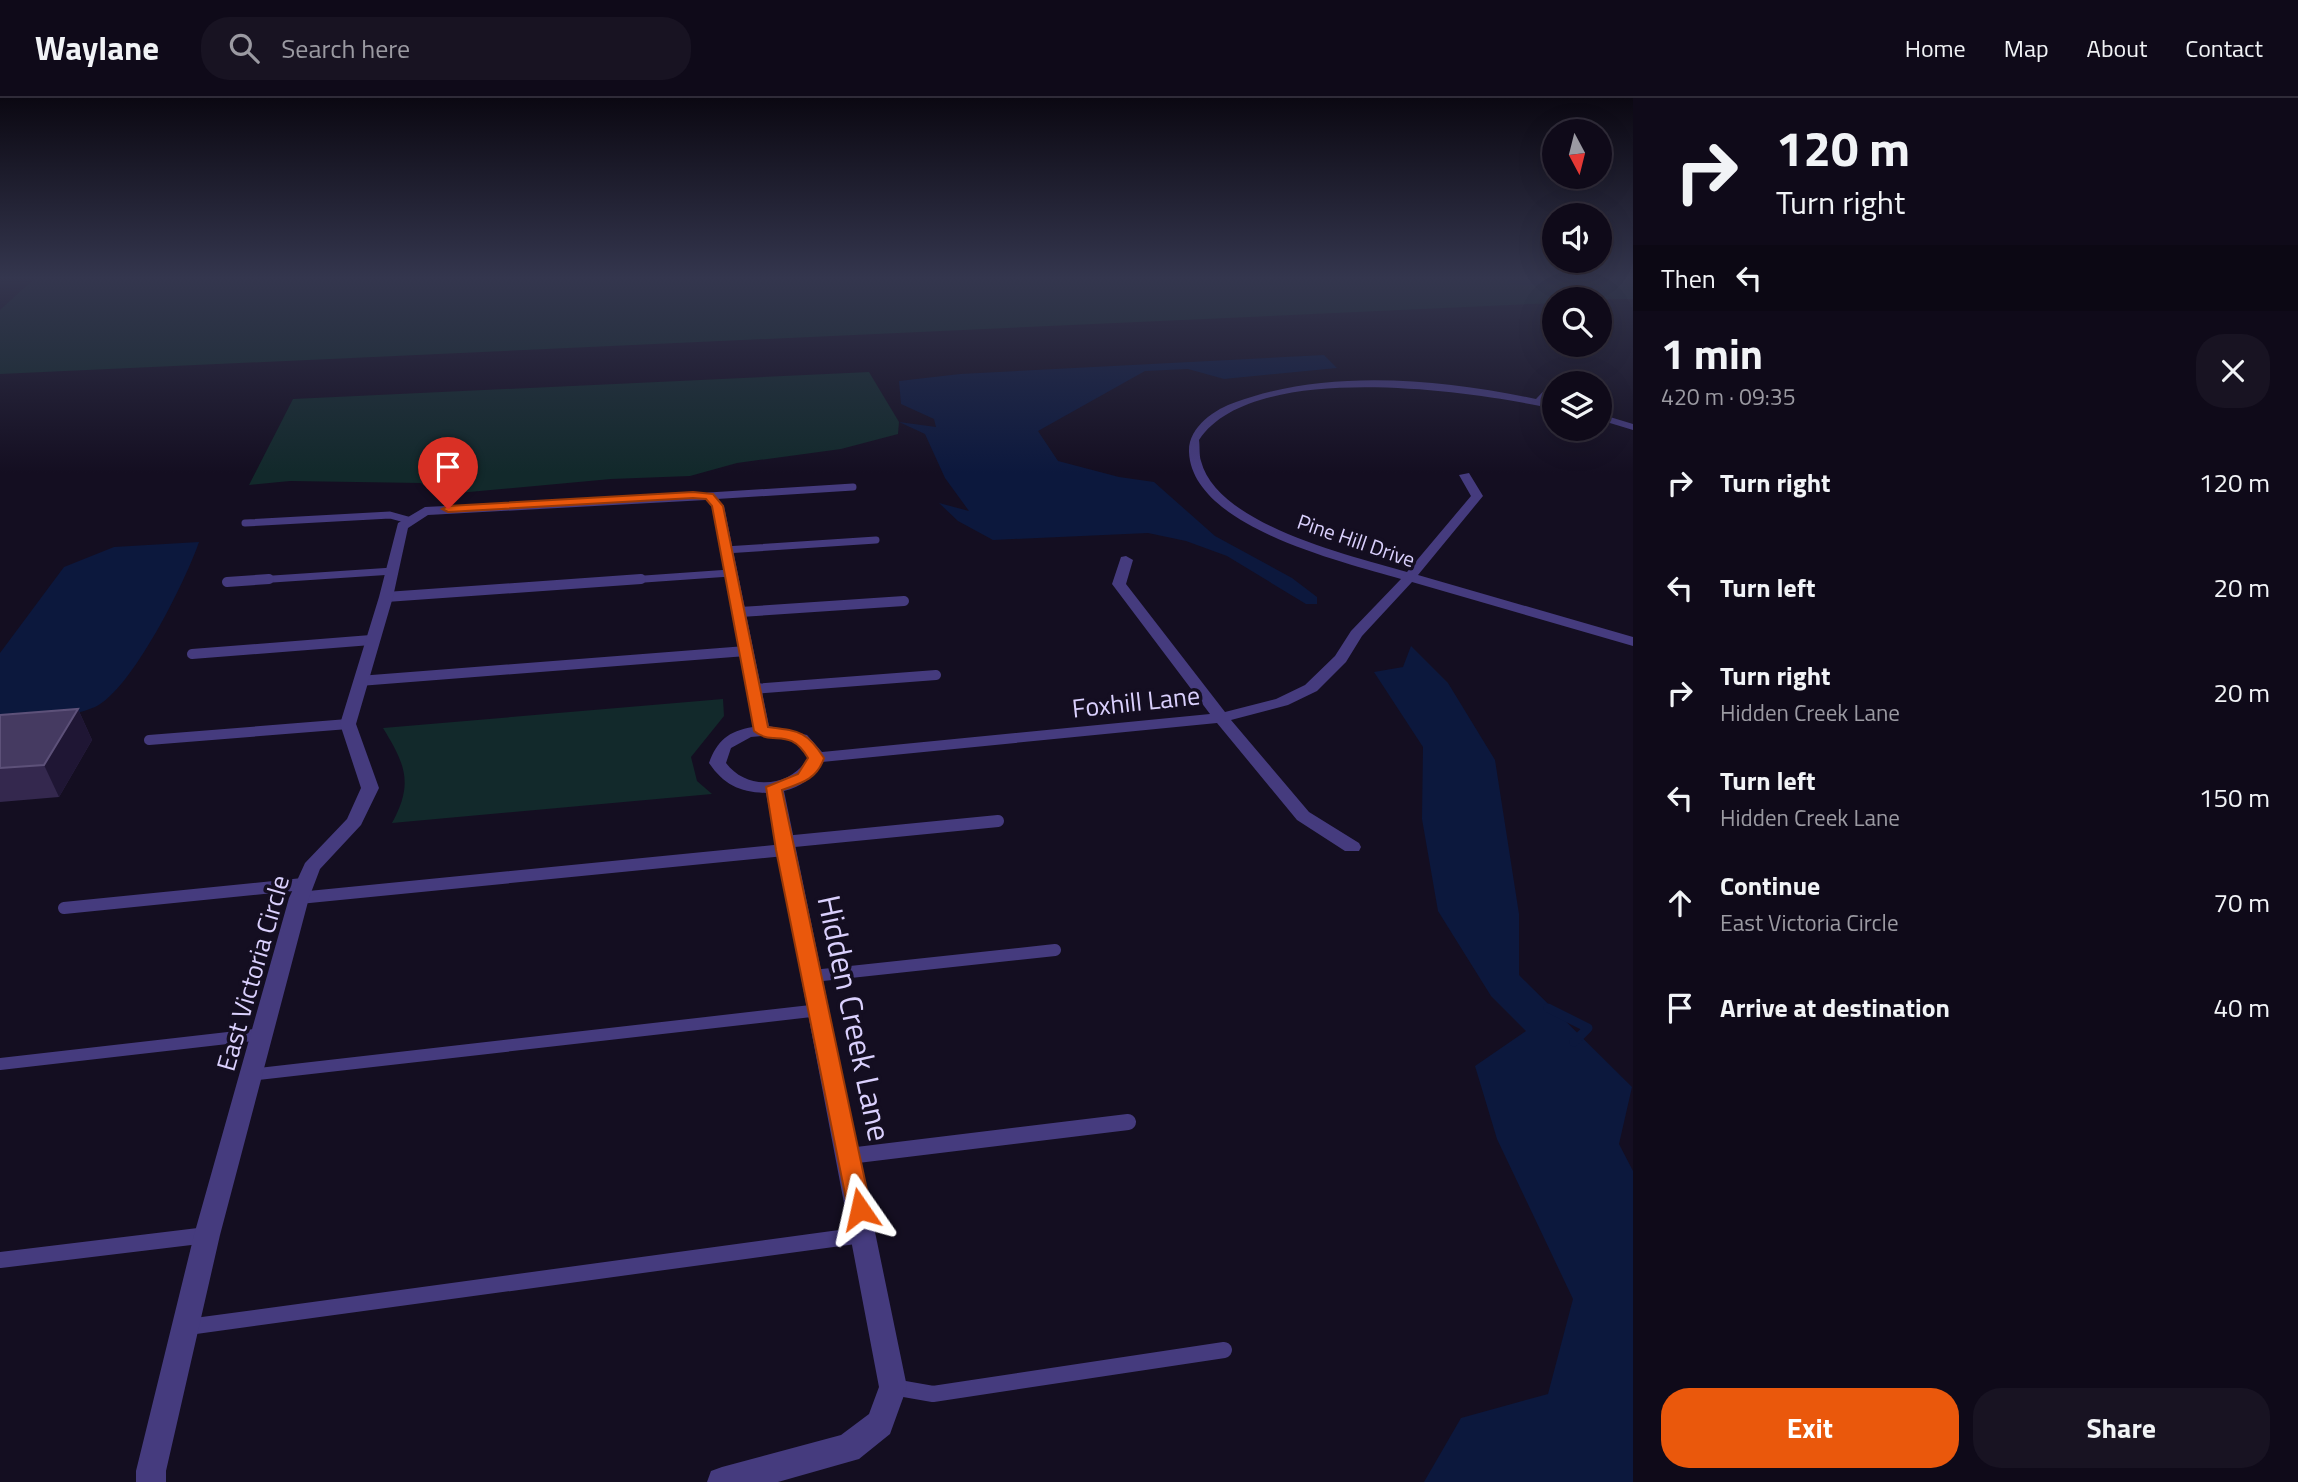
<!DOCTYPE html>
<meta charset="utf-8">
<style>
body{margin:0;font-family:"Titillium Web",sans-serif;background:#181322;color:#f1f3f6;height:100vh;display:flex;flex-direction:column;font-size:26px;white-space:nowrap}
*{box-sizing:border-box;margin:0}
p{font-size:23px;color:#9b9aa2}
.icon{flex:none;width:38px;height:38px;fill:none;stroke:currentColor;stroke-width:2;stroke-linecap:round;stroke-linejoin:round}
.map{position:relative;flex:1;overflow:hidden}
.sheet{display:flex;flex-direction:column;background:#0f0a19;width:665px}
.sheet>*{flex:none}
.guide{background:#0f0a19;color:#f1f3f6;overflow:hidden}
.needle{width:46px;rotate:173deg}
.controls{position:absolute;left:1542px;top:21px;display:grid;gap:14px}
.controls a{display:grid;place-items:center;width:70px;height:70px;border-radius:50%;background:#0f0a19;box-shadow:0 7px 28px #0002,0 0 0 2px #2f2b38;font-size:35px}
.pin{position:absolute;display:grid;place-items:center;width:60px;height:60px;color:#fff;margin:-72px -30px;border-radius:50% 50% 50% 0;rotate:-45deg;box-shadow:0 0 7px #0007}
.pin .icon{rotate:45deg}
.me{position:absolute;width:77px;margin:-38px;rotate:349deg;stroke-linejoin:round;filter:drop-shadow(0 0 5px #0008)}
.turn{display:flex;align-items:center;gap:24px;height:147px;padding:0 28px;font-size:32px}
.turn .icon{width:91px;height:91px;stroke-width:2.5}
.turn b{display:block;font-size:49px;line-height:60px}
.then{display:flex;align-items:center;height:66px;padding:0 28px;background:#0003;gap:14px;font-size:26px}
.round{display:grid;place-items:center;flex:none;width:74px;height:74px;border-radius:28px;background:#181322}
.headline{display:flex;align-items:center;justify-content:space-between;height:119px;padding:0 28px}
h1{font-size:42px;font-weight:700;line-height:52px}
.cta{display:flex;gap:14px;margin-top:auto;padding:14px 28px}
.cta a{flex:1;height:80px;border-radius:28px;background:#ea580c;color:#fff;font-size:28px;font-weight:700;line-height:80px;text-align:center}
.cta a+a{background:#181322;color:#f1f3f6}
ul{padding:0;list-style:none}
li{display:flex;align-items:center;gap:21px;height:105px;padding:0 28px}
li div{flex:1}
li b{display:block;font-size:26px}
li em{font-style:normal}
header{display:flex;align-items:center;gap:42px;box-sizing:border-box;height:98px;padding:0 35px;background:#0f0a19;border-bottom:2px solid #2f2b38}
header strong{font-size:33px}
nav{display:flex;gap:38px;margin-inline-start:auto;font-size:24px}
.search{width:490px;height:63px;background:#181322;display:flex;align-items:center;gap:18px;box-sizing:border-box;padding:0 24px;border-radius:28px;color:#9b9aa2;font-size:26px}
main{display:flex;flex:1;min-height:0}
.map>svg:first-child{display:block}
</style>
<header>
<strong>Waylane</strong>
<div class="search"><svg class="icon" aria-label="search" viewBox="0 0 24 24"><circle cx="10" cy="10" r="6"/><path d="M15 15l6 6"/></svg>Search here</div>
<nav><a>Home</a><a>Map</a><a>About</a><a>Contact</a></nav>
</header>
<main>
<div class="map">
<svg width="1633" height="1384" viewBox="0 0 1633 1384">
<rect width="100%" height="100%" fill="#140e21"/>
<!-- green -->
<path fill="#12292b" d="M34,181h1599v20h-79v4l-1554,71v-64z
M869,274l30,50 -1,12 -57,15 -104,14 -47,13 -79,3 -175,16 -15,-12 -131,-2 -41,4 44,-86z
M723,601l1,17 -33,41 6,24 15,13 -320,29c22,-40 13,-59 -9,-95z"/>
<!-- water -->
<path fill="#0c183d" d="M1518,181h108l-101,6 -19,-3z
M1324,257l13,13 -113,11 -36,-10 -43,2 -107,60 20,30 61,16 35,5 61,54 77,42 25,19v7h-11l-79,-48 -41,-15 -38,-8 -155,7 -35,-19 -19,-18 30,8 -24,-33 -20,-44 -26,-12 37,5 -2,-8 -33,-15 -2,-23 61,-7z
M199,444c-13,38 -67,148 -104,165 -28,12 -65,12 -95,14v-68l64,-86 50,-20z
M1411,548l37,37 47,77 24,154v61l113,112 -13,57 14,27v311h-209l37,-64 87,-24 25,-95 -76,-160 -22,-73 51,-35 -35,-35 -53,-85 -16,-92 1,-72 -49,-75 29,-5z"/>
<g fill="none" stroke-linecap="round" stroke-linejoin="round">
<!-- stream -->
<path stroke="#0c183d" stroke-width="9" d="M1548,910l40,20 -14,14"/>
<!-- service-far3 -->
<path stroke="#453b7e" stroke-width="7" d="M709,398l144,-9
M245,425l145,-8 18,5
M725,452l151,-10
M243,483l150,-10
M616,483l114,-8"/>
<!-- service-far2 -->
<path stroke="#453b7e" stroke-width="10" d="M227,484l42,-3
M386,499l255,-18
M740,514l164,-11
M192,556l179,-14
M359,583l387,-30
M753,591l183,-14
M149,642l199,-16"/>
<!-- service-far1 -->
<path stroke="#453b7e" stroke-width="12" d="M784,744l214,-21
M299,800l485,-48
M64,810l239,-24
M813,878l242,-26
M0,966l262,-30
M250,977l570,-65"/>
<!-- service -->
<path stroke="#453b7e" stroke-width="16" d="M849,1058l279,-34
M0,1162l207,-25
M188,1229l674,-92
M893,1289l40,7 291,-44"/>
<!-- minor -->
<path fill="#453b7e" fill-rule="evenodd" d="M1554,282l5,3h-5v7l-9,11 9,2v6c-81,-18 -302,-50 -355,31 1,7 0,15 2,21 16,64 151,95 206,111l64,-76 -12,-21 10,-2 14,23 -65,79 215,62v9l-221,-64 -50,54 -16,26 -29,29 -29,14 -57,15 78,92 50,31 2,4 -2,4h-14l-48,-31 -80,-97 -395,39c-9,16 -21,25 -38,29l123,596 -17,47 -31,25 -81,23h-71l4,-11 11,-4 119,-32 28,-21 10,-27 -113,-594c-26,-1 -42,-8 -57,-30 8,-22 19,-32 44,-36l-41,-220 -6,-7 -278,15 -20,13 -15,69 -37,127 23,64 -18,37 -41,44 -11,29 -89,337 -54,236v11h-30v-11l58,-236 95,-337 16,-35 42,-44 14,-31 -21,-64 39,-127 19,-74 27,-16 288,-14 11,13 45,220 38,9 15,17 388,-38 -98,-130 9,-27 5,-1 7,4 -7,24 99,128 51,-13 29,-14 30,-29 16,-25 50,-52c-58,-17 -209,-52 -212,-127 -1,-25 26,-43 47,-50 92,-34 206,-23 300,-3zM762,638c19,0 37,3 46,22 -18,30 -61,33 -82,5l5,-15 20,-11z
M1600,316l33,10v6l-33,-10z"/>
</g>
<!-- wall -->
<path fill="#34284e" d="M78,611l14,31 -33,57 -59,5v-87z"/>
<!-- shaded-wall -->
<path fill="#1f1634" d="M78,611l14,31 -33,57 -15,-32z"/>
<!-- building -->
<path fill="#453a61" stroke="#5d5179" stroke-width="2" d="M78,611l-34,56 -44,3v-53z"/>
<!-- sky -->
<linearGradient id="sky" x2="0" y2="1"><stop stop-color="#0b0812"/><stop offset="0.48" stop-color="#34364e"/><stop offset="1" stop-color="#34364e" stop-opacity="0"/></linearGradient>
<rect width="1633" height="375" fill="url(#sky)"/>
<!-- route -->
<path fill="#ea580c" stroke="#983908" stroke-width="2" d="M693,394l20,2 10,12 45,221c31,4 39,4 56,31 -7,21 -22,25 -42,32l89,419 -3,7 -8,3 -9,-3 -3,-7 -72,-359 -10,-63 32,-13 10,-16c-19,-32 -35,-11 -54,-27l-42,-225 -6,-7 -13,-1 -245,14 -6,-3 6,-3z"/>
<g text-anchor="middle" stroke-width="7" stroke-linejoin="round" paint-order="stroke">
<!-- far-street labels -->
<g font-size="21" fill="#dad0fd" stroke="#140e21">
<text transform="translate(1356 443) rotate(19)" y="7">Pine Hill Drive</text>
</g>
<!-- street labels -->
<g font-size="26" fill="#dad0fd" stroke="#140e21">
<text transform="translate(1136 604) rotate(-6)" y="9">Foxhill Lane</text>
<text transform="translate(253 875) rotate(-74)" y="9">East Victoria Circle</text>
</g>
<!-- near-street labels -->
<g font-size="32" fill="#dad0fd" stroke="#140e21">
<text transform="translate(854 920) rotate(78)" y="11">Hidden Creek Lane</text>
</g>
</g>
</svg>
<div class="controls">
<a><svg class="needle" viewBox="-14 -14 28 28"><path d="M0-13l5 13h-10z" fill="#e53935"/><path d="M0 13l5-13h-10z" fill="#9b9aa2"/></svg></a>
<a><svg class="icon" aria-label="sound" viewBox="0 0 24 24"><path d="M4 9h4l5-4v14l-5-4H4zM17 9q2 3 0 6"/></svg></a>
<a><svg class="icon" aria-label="search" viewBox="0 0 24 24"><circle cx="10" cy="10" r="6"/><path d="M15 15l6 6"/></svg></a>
<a><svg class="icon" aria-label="layers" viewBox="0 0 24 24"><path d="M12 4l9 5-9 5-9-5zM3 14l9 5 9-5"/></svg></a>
</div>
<div class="pin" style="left:448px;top:411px;background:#d93025"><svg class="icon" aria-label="arrive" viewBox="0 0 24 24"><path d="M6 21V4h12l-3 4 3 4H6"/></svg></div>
<svg class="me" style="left:860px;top:1111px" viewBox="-20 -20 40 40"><path d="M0-17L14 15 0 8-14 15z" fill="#ea580c" stroke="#fff" stroke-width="4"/></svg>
</div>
<section class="sheet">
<div class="guide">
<div class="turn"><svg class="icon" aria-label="right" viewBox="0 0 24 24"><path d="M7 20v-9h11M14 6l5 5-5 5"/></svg><div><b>120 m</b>Turn right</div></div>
<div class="then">Then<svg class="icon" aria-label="left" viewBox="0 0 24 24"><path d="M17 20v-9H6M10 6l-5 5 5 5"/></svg></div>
</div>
<div class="headline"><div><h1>1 min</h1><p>420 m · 09:35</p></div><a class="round"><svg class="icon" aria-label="close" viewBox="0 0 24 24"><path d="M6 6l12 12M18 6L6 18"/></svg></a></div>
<ul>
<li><svg class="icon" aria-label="right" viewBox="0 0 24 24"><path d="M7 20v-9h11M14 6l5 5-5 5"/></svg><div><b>Turn right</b></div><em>120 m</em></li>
<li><svg class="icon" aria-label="left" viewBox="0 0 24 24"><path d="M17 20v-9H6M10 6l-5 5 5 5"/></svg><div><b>Turn left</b></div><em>20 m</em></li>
<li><svg class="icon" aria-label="right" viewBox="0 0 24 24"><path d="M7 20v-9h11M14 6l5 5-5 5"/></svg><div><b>Turn right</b><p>Hidden Creek Lane</p></div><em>20 m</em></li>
<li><svg class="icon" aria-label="left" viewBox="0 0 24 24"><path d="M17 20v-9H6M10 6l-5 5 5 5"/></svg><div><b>Turn left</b><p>Hidden Creek Lane</p></div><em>150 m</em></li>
<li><svg class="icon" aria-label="ahead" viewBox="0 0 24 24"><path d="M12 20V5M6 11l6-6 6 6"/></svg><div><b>Continue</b><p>East Victoria Circle</p></div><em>70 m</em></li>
<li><svg class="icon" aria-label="arrive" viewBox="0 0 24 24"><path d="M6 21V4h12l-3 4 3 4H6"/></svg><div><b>Arrive at destination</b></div><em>40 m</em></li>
</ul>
<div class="cta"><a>Exit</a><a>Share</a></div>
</section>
</main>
